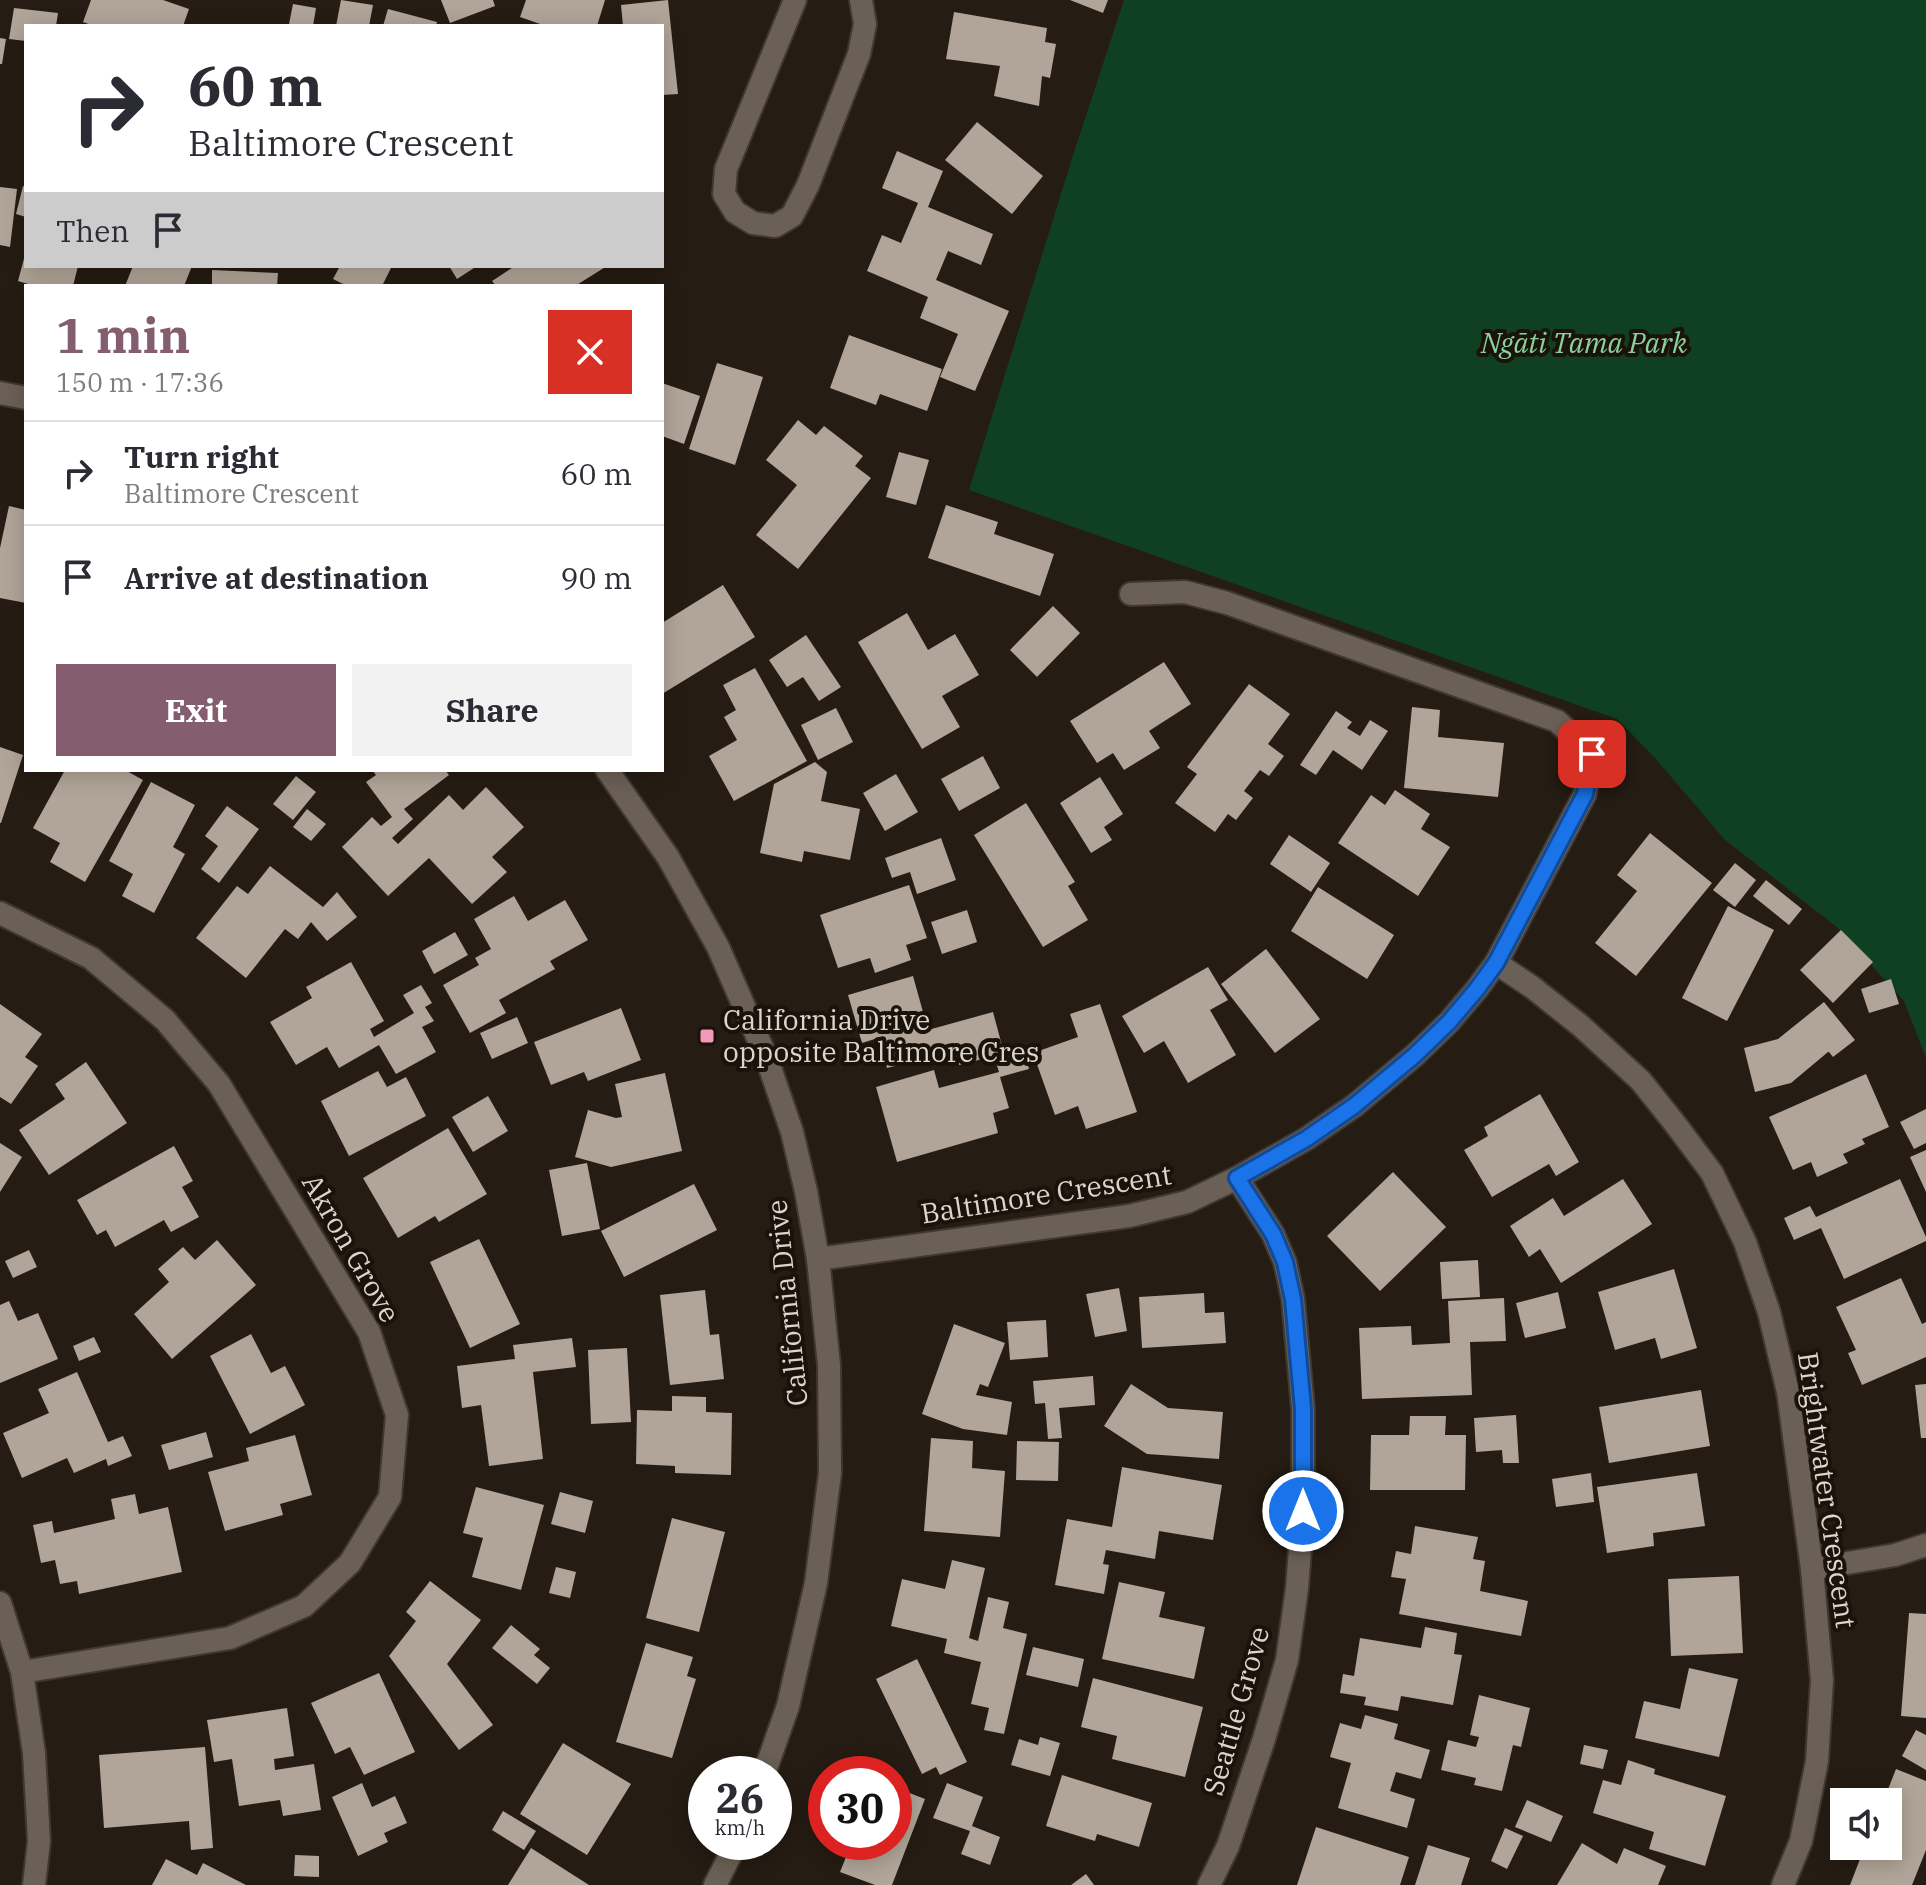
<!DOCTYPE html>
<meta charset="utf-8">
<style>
body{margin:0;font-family:"IBM Plex Serif",serif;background:#f2f2f3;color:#2b2b33;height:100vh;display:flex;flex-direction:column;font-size:30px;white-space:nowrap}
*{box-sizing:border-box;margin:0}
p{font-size:26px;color:#7c7c81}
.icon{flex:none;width:44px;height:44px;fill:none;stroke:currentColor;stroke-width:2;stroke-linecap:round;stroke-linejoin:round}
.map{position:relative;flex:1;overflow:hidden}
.drawer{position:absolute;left:24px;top:284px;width:640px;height:488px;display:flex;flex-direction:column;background:#fff;border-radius:0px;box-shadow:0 4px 20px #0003}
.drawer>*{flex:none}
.hud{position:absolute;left:24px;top:24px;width:640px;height:244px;border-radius:0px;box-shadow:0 4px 20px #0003;background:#fff;color:#2b2b33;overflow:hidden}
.fabs{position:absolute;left:1830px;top:1788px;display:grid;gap:16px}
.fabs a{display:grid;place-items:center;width:72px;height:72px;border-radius:0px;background:#fff;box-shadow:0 4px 20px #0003;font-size:40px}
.speed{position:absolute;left:688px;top:1756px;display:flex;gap:16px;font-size:40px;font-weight:700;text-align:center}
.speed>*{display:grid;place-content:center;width:104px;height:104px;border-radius:50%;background:#fff;box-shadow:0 4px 20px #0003;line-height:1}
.speed small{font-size:20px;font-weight:400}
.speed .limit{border:12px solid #d22;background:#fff;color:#111}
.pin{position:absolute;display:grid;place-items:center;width:68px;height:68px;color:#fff;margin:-34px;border-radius:16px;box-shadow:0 4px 12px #0006}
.me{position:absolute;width:88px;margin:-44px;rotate:0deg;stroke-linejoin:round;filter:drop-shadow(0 0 6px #0008)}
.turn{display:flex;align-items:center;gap:28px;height:168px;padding:0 32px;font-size:36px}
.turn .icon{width:104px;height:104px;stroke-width:2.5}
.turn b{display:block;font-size:56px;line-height:68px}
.then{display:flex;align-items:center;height:76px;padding:0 32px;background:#0003;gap:16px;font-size:30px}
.round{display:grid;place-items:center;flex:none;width:84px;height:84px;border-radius:0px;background:#f2f2f3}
.headline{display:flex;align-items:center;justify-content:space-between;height:136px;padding:0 32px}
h1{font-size:48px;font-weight:800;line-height:60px;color:#845d6e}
.button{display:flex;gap:16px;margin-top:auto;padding:16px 32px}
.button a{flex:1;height:92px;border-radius:0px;background:#845d6e;color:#fff;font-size:32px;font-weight:800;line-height:92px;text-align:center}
.button a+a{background:#f2f2f3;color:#2b2b33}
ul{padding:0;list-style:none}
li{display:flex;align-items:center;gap:24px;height:104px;padding:0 32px;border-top:2px solid #e1e1e2}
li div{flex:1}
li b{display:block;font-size:30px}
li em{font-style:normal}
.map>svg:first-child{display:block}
</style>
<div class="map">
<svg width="1926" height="1885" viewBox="0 0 1926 1885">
<rect width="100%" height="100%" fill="#251c13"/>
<!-- green -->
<path fill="#0f4022" d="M1124,0h802v1058l-22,-57 -66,-73 -113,-88 -70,-82 -38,-39 -648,-229 105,-338z"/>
<!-- building -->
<path fill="#b0a598" d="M91,0h72l26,9 -6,17h-89l-11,-4z
M341,0l32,5 -4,21h-33z
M441,0h52l2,6 -45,17z
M526,0h79l-8,26h-58l1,-2 -20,-7z
M668,0l10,94 -16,1v-69h-39l-2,-21z
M1070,0h38l-5,13z
M293,4l23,4 -3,18 -24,-2z
M14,8l44,5 -2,13h-30v15l-17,-2z
M388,9l49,13 -1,4h-53z
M954,12l93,16 -2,14 11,2 -6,34 -8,-2 -3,30 -45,-10 6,-30 -54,-7z
M0,38l6,1 -4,25h-2z
M977,122l66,54 -31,38 -67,-54z
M897,151l46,20 -15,36 65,27 -12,31 -33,-14 -12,29 73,31 -34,80 -35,-14 18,-43 -38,-16 8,-21 -61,-26 15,-36 19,8 17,-40 -36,-15z
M23,186l3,1v30l-10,-3z
M0,187l17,2 -7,58 -10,-2z
M25,255l1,11h52l-5,20h-38l-17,-5z
M133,266h59l-8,20h-59z
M340,266h52l-10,20h-35l-14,-7z
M449,266h24l1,2 -17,11z
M515,266h92l-32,20h-79l-4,-5z
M212,270l66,3 -1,13h-65z
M849,335l93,34 -15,42 -47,-17 -4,11 -46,-17z
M717,363l46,14 -28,88 -46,-16z
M662,383l38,13 -16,48 -22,-8z
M798,420l18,15 8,-9 39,30 -8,10 16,12 -73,91 -42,-34 41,-50 -31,-25z
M899,452l30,8 -13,45 -30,-8z
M946,505l52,17 -4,12 60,20 -14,42 -112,-38z
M9,506l17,4v93l-26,-5v-50z
M723,585l32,52 -93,57v-71z
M1053,606l27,27 -43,44 -27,-27z
M907,613l21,37 27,-16 24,41 -37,21 18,31 -38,22 -64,-107z
M806,635l35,52 -22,14 -16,-24 -16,10 -18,-27z
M1164,662l27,42 -42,27 11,17 -36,22 -11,-17 -16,10 -27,-42z
M755,668l52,93 -73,40 -25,-45 28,-16 -13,-23 12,-7 -13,-25z
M1249,684l41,30 -22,30 16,12 -15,20 -9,-6 -16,21 9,7 -17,22 -8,-6 -13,18 -40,-29 22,-29 -10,-7z
M1412,707l28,3 -2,27 66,6 -6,54 -94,-9z
M836,708l17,34 -35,18 -17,-35z
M1336,711l16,11 -5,6 13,8 10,-16 18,11 -26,39 -29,-20 -17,25 -16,-10z
M0,747l23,8 -22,68h-1z
M983,756l17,32 -41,23 -18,-32z
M815,762l12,10 -6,29 39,8 -10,51 -46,-9 -2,11 -42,-9 14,-69z
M65,770h60l18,10 -58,102 -35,-20 10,-19 -27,-15z
M372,770h73l4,5 -45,34 9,10 -21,19 6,6 51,-49 14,15 23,-23 38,40 -32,30 15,15 -35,32 -43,-46 -41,38 -46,-49 30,-30 9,9 11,-9 -26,-35 10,-7z
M896,774l22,38 -33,19 -22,-38z
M296,776l20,16 -23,28 -20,-16z
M1100,777l23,37 -19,13 8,13 -21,13 -31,-50z
M151,782l44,23 -22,42 12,7 -31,59 -32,-17 11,-22 -24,-13z
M1395,790l35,24 -9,15 29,18 -32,49 -80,-53 33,-48 14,10z
M1026,803l49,79 -7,4 20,34 -45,27 -69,-112z
M227,806l32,23 -40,54 -18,-14 17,-23 -13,-10z
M307,809l19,15 -15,17 -18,-14z
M1650,833l62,50 -76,93 -41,-33 42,-52 -20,-16z
M1289,835l41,28 -19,29 -41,-28z
M941,838l15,42 -39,14 -7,-22 -18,6 -7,-20z
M1735,863l21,17 -21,27 -22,-17z
M270,866l53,41 14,-15 20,25 -30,24 -16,-19 -13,17 -13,-10 -39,49 -50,-40 41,-52 11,8z
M1766,880l36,29 -13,16 -36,-29z
M909,885l18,53 -21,7 5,15 -36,13 -5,-15 -32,10 -18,-53z
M1318,887l76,48 -27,44 -76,-48z
M514,896l14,25 37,-21 23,40 -38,21 5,8 -56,31 7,13 -36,20 -27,-48 36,-20 -4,-7 16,-9 -17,-30z
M1728,906l46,24 -47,91 -45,-23z
M967,910l10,32 -35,12 -11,-32z
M1841,930l32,32 -40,41 -33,-33z
M455,932l13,23 -34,19 -12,-23z
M1266,949l54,70 -45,34 -54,-69z
M351,962l33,59 -14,8 4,8 40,-24 -11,-18 18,-10 11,18 -7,4 9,14 -12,6 14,25 -40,22 -17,-29 -40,23 -12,-21 -31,18 -26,-43 42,-24 -6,-11z
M1208,967l20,33 -18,10 26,45 -48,28 -24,-42 -20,12 -22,-37z
M913,976l15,54 65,-18 11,41 19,-6 6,22 -29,8 9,31 -16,5 5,20 -101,29 -21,-75 58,-17 5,18 60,-16 -5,-16 -35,9 -2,-6 -19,5 -3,-9 -48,13 -9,-30 -16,5 -14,-48z
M1891,979l8,25 -30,9 -8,-24z
M1824,1002l31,38 -22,17 -4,-5h-1l-37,31 -36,9 -11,-44 34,-9z
M0,1004l42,30 -17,23 13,9 -27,38 -11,-7z
M1100,1004l37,108 -51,17 -8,-23 -23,9 -22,-62 45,-16 -8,-23z
M621,1008l20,52 -53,21 -4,-9 -33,13 -17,-43z
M517,1017l11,26 -36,16 -12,-26z
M86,1062l41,61 -78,52 -30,-45 46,-31 -10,-15z
M378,1071l9,16 19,-10 20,39 -77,40 -28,-55z
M665,1073l17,78 -71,16 -36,-10 13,-47 28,8 6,-1 -7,-33z
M1866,1074l23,53 -27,12 3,5 -22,10 5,9 -31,14 -6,-15 -18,8 -24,-53z
M1540,1094l39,68 -23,14 -7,-12 -57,33 -28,-47 24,-14 -4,-9z
M488,1096l20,35 -35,21 -21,-35z
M1926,1109v34l-12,6 -14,-27z
M448,1128l39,66 -48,28 -4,-6 -37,22 -35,-60z
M0,1143l22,14 -22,35z
M174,1146l19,35 -11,6 17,30 -28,15 -7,-12 -49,27 -9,-17 -9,5 -20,-35z
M1926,1150v42l-16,-35z
M587,1163l13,66 -38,7 -13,-66z
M1393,1172l53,55 -66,64 -53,-55z
M1623,1179l29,45 -91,59 -21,-34 -11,8 -19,-31 43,-28 11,18z
M1900,1179l26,58v4l-82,38 -23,-51 -27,12 -10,-22 26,-12 6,11z
M694,1184l23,46 -93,47 -23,-46z
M479,1239l41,85 -50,24 -40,-86z
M217,1240l39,45 -84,74 -38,-45 35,-32 -11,-13 25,-22 12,13z
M29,1250l8,17 -24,11 -8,-17z
M1478,1260l2,37 -38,2 -2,-37z
M1674,1269l23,79 -36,11 -6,-21 -40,12 -17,-58z
M1901,1278l21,46 4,-2v35l-64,28 -14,-32 8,-3 -20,-43z
M1119,1288l8,43 -32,6 -9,-43z
M705,1290l5,45 9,-1 5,45 -54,6 -10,-90z
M1558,1292l8,36 -41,10 -9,-35z
M1204,1293l1,20 19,-1 2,31 -84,5 -3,-51z
M1504,1298l2,43 -36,1 2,53 -110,4 -3,-71 52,-2 1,19 38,-2 -2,-42z
M9,1301l9,20 20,-8 20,46 -58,24v-78z
M1046,1320l2,37 -38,3 -3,-38z
M954,1324l51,19 -17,44 -8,-3 -4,11 36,7 -5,33 -44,-6 -41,-15z
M251,1334l20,39 14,-7 20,39 -55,29 -40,-78z
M94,1337l7,15 -22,9 -6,-15z
M572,1338l4,29 -43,5 10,87 -54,7 -8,-61 -19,3 -5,-42 58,-7 -2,-14z
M627,1348l4,74 -40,2 -3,-74z
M77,1372l31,70 15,-6 9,20 -24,10 -2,-7 -32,14 -7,-15 -45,20 -19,-45 46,-20 -11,-24z
M1093,1376l2,29 -36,3 3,30 -14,1 -3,-36 -10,1 -2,-23z
M1131,1384l37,24 55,4 -4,47 -72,-5 -43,-28z
M1926,1384v54h-5l-6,-53z
M1701,1390l9,56 -101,17 -10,-56z
M672,1396l34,1v15l26,1 -1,62 -56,-2v-7l-39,-2 1,-54 35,1z
M1516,1415l3,48h-16l-1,-13 -26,2 -2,-34z
M1410,1416h36l-1,19h21l-1,55h-95l1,-55h38z
M206,1432l7,25 -44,13 -8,-25z
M295,1435l17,60 -32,9 3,11 -58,16 -17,-59 41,-11 -3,-13z
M931,1438l42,3 -1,27 33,3 -5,66 -76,-6z
M1017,1441l42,1 -1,39 -42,-1z
M1122,1467l100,18 -9,55 -54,-9 -4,28 -49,-9 -3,14 6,1 -5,29 -49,-9 12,-66 45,8z
M1591,1473l3,29 -38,5 -4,-28z
M1697,1473l8,53 -52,7 1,13 -47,7 -10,-66z
M476,1487l68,18 -23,85 -49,-13 11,-39 -20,-5z
M560,1492l33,9 -8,32 -34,-9z
M135,1494l4,20 29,-7 14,65 -103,22 -2,-13 -17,3 -5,-24 -14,3 -8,-38 19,-4 2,12 61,-14 -4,-20z
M672,1518l53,14 -26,100 -53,-14z
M1415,1526l63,11 -5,22 12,2 -5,30 48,10 -7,35 -122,-22 7,-35 -15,-2 5,-26 15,3z
M952,1560l33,8 -16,70 9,3 10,-44 21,5 -6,26 24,6 -23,100 -20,-4 5,-22 -18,-4 10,-42 -37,-9 3,-14 -56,-13 11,-47 43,10z
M556,1567l20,5 -6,26 -21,-5z
M1739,1576l4,77 -72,3 -3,-77z
M430,1581l51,39 -34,44 46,61 -34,25 -70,-94 27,-35 -10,-9z
M1119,1582l46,10 -6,25 46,10 -11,52 -92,-20z
M1909,1613l17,1v104l-25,-2z
M511,1625l29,24 -6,6 16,13 -13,16 -45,-36z
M1425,1627l32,6 -3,21 8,1 -9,50 -52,-9 -3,15 -34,-6 2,-8 -26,-4 3,-19 11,2 6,-38 61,10z
M646,1643l47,14 -6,19 9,3 -24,79 -56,-16z
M1033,1647l51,12 -6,28 -52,-12z
M917,1659l50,103 -27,13 -4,-8 -14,7 -46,-95z
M1689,1668l49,11 -19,78 -84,-19 9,-37 36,8z
M379,1673l36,79 -51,23 -14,-28 -15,7 -24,-51z
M1093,1678l110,29 -18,70 -73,-18 5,-23 -36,-9z
M1479,1695l51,13 -9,39 -8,-2 -11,46 -28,-6 2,-7 -35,-8 7,-30 28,7 3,-10 -9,-2z
M287,1708l7,48 -20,3 1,11 39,-6 7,46 -38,6 -3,-16 -41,6 -7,-47 -18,3 -7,-42z
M1365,1715l33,9 -4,15 36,11 -9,29 -25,-7 -6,19 25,8 -8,29 -69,-20 13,-45 -21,-6 10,-34 21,6z
M1916,1730l10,5v35l-24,-14z
M1040,1737l20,6 -10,33 -39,-11 8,-26 19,6z
M563,1743l68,41 -44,71 -67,-41z
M1584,1745l24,5 -5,19 -23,-5z
M205,1747l8,101 -22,2 -2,-29 -85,7 -5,-73z
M1628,1760l27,9 -1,5 72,22 -21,70 -56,-17 5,-17 -61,-19 10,-33 18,5z
M1896,1769l30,12v69l-14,35h-62l15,-39h23v-44h-5z
M1062,1775l90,28 -13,44 -42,-13 -2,7 -49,-15z
M362,1783l10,24 23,-11 12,27 -23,10 4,9 -30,14 -26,-59z
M947,1783l36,14 -11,29 28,11 -10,28 -29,-11 9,-23 -37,-13z
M894,1787l31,12 -33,86h-17l-35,-13 12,-30h42z
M1527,1800l36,16 -12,26 -36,-15z
M503,1811l33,20 -12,19 -32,-20z
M1316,1827l93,30 -9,28h-103z
M1505,1828l18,8 -16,33 -16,-8z
M1582,1843l35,21 7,-16 42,18 -8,19h-101z
M1428,1845l42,13 -9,27h-46z
M531,1848l58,37h-81z
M295,1855l24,1v21l-25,-1z
M166,1859l31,16 6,-12 43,22h-94z
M1086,1874l8,11h-23z"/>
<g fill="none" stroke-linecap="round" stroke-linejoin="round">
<!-- service casing -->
<g stroke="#3f3833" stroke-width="26">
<path id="service" d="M1131,594l54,-2 42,11 330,118 35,33"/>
</g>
<!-- minor casing -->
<g stroke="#3f3833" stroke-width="26">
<path id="minor" d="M795,0l-69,169 -2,25 11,18 18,11 22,3 17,-10 16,-31 51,-131 6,-30 -4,-24
M0,913l91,45 74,62 54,64 150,248 28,83 -7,82 -40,66 -46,43 -74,32 -208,34
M1496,963l36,24 49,39 60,55 35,44 36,48 33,69 24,70 19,80 24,177 10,111 -5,81 -16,80 -18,44
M818,1259l311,-43 58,-14 50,-24 69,-39 48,-33 61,-51 34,-33 28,-33 19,-26 89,-169 7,-40
M1812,1569l83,-14 31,-10
M0,1603l22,69 12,81 5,88 -5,44
M1209,1885l19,-39 36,-107 23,-79 10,-72 6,-77v-102l-10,-110 -8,-37 -12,-28 -36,-56"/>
</g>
<!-- tertiary casing -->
<g stroke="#3f3833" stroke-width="26">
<path id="tertiary" d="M0,393l26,5
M607,770l61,87 50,90 49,112 25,73 14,59 12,68 11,106 1,108 -14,110 -28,123 -24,68
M715,1885l22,-43"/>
</g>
<!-- service -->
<use href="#service" stroke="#6b6055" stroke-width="22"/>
<!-- minor -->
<use href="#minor" stroke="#6b6055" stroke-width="22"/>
<!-- tertiary -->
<use href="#tertiary" stroke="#6b6055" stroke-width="22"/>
</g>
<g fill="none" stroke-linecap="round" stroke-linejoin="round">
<!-- route casing -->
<g stroke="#114b97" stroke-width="20">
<path id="route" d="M1303,1511v-102l-10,-110 -4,-18 -4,-19 -12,-28 -36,-56 69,-39 48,-33 61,-51 34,-33 28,-33 19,-26 89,-169 7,-40"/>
</g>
<!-- route -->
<use href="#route" stroke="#1a73e8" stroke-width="14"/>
</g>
<!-- markers -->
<rect fill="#f09ab7" stroke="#1b130a" stroke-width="3" x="699" y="1028" width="16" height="16" rx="4"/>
<g text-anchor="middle" stroke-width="8" stroke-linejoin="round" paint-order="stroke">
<!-- park labels -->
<g font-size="28" font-style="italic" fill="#88d29c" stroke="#1b130a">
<text x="1584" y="353">Ngāti Tama Park</text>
</g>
<!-- poi labels -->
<g font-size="28" fill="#dbd5cf" stroke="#1b130a" text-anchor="start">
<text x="723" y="1030">California Drive<tspan x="723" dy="32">opposite Baltimore Cres</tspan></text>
</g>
<!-- street labels -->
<g font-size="28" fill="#dbd5cf" stroke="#1b130a">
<text transform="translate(1046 1194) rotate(-9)" y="10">Baltimore Crescent</text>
<text transform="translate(351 1248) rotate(60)" y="10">Akron Grove</text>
<text transform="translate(787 1303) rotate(-96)" y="10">California Drive</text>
<text transform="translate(1827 1490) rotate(82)" y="10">Brightwater Crescent</text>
<text transform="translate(1236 1711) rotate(-74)" y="10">Seattle Grove</text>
</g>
</g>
</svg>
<div class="fabs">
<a><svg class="icon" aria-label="sound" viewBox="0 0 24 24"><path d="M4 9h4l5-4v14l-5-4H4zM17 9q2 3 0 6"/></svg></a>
</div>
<div class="speed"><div>26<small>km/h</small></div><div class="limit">30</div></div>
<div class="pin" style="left:1592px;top:754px;background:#d93025"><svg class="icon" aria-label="arrive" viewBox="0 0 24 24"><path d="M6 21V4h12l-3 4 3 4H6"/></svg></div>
<svg class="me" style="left:1303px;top:1511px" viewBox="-20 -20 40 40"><circle r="17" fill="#1a73e8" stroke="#fff" stroke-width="3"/><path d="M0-11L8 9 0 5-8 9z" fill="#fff"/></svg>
<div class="hud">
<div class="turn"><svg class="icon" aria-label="right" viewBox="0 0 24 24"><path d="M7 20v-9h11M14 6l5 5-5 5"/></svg><div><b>60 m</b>Baltimore Crescent</div></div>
<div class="then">Then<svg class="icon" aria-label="arrive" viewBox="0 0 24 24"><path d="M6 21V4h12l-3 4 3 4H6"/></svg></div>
</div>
<section class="drawer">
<div class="headline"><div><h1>1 min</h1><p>150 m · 17:36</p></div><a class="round" style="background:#d93025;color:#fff"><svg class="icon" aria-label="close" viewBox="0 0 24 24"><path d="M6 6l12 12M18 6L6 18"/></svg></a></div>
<ul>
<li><svg class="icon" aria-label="right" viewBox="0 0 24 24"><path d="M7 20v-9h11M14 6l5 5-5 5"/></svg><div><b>Turn right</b><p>Baltimore Crescent</p></div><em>60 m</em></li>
<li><svg class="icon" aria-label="arrive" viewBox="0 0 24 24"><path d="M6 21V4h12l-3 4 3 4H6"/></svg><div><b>Arrive at destination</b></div><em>90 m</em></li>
</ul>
<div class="button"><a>Exit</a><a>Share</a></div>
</section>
</div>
